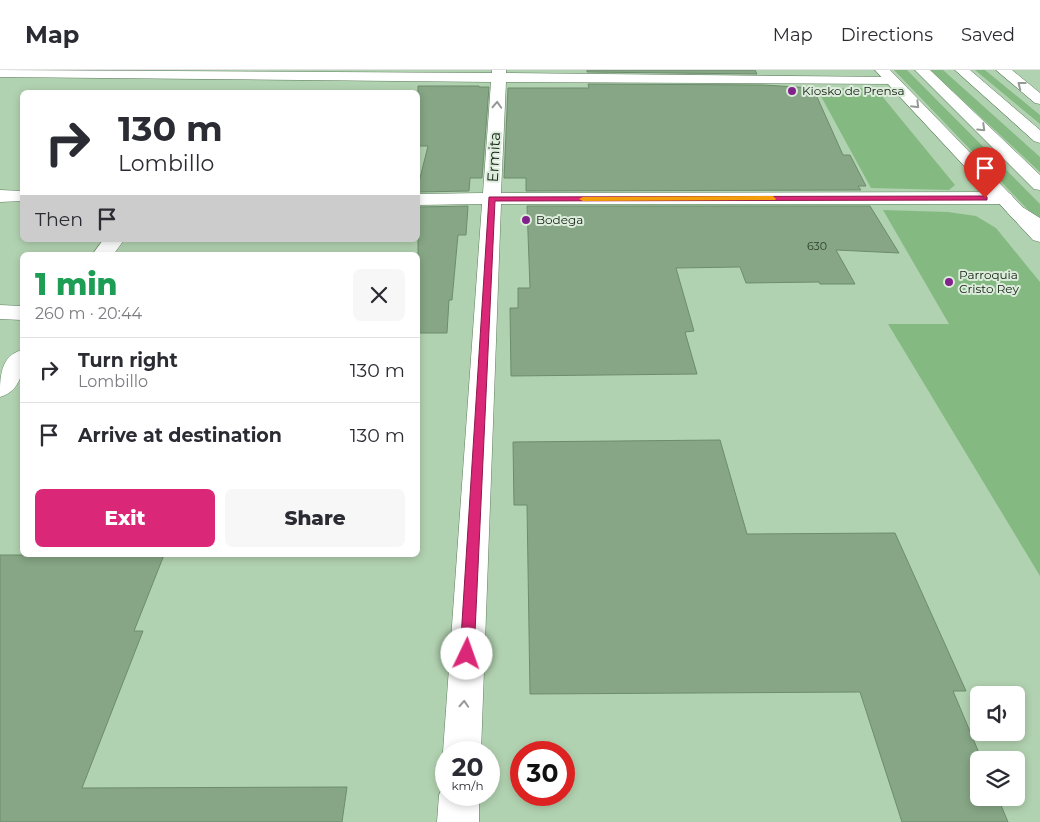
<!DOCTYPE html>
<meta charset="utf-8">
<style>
body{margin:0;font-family:Montserrat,sans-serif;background:#f7f7f7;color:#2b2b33;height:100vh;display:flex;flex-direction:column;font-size:19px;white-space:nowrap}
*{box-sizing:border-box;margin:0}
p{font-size:16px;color:#7c7c81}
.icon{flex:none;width:28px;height:28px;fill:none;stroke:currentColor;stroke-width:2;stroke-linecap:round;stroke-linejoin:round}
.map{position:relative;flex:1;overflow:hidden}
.details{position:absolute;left:20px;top:182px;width:400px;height:305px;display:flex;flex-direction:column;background:#fff;border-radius:8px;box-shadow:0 2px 8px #0003}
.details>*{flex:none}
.banner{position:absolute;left:20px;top:20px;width:400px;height:152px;border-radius:8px;box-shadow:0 2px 8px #0003;background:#fff;color:#2b2b33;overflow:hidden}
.fabs{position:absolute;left:970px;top:616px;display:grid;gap:10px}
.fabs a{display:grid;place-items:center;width:55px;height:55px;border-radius:8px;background:#fff;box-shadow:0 2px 8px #0003;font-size:25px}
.speed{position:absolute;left:435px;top:671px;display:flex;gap:10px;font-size:25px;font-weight:700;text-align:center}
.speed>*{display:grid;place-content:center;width:65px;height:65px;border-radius:50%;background:#fff;box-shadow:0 2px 8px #0003;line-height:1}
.speed small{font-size:12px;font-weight:400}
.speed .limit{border:8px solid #d22;background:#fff;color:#111}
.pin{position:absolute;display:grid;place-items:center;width:42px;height:42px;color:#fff;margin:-51px -21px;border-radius:50% 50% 50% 0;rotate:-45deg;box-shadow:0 0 5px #0007}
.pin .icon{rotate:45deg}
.me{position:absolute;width:55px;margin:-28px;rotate:3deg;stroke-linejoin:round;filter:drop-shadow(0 0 4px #0008)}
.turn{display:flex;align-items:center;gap:18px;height:105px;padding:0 15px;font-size:22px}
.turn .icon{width:65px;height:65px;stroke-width:2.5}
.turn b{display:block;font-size:35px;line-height:42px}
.then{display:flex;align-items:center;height:48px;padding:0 15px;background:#0003;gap:10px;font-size:19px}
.round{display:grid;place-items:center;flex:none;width:52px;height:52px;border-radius:8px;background:#f7f7f7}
.head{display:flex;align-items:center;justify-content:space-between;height:85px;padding:0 15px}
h1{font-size:30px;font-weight:800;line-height:38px;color:#1e9e55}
.action{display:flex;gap:10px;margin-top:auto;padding:10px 15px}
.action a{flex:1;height:58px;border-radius:8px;background:#db2777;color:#fff;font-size:20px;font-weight:800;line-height:58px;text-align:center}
.action a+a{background:#f7f7f7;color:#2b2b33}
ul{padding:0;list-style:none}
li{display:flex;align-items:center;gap:15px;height:65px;padding:0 15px;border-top:1px solid #e1e1e2}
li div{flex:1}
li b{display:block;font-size:19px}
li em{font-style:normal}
header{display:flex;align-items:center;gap:30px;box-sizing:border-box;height:70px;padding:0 25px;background:#fff;border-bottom:1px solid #e1e1e2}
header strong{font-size:24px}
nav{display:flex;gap:28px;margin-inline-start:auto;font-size:18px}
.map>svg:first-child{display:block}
</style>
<header>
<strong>Map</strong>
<nav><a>Map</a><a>Directions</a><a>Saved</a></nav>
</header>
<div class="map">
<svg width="1040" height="752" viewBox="0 0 1040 752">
<rect width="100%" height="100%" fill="#b1d2b0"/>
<!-- green -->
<path fill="#84ba82" d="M894,0h13l133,134v16l-6,-4z
M930,0h13l97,87v15z
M975,0h10l55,45v9z
M859,18l11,1 12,7 73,89 -6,5 -78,-2 -54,-99z
M883,140l65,2 28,4 20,12 44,54v294l-152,-252h61z"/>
<!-- building -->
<path fill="#86a685" stroke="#6d8c6c" d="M587,0h168l2,4 -170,-2z
M588,14l175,1 50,3 30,67h7l16,31h-8l3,4 -335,1v-13h-22l4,-90h81z
M418,16h61v1h10l-7,91h-12l-1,13 -51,1v-6l10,-40h-10z
M468,136l-2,29h-8l-6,65h-3l-2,33h-29v-126z
M527,136h343l29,47 -63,-3 19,34h-35l-1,-2 -73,1 -6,-16 -64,1 18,63 -9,1 12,42 -186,2 -1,-68h8v-20h12z
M720,370l27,94 148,-1 71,158h-13l29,69h-3v38h19l10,24h-106l-42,-130 -330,2 -3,-189h-13l-1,-63z
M0,485h164l-30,76h9l-61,157 265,-1 -5,35h-342z"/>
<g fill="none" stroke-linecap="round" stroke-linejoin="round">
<!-- street casing -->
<g stroke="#5f7e5f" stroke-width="1">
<path id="street" d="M0,0l492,3v-3h14v3l386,4 5,1 2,3 -2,3 -391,-2 -5,111 503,-1 7,2 2,4 -2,4 -7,2h-503l-20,548h-35v9l-3,-9 39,-548 -64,1v-11l65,-1 8,-111 -491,-5z
M0,120l22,1v10l-22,1z
M103,170h21l-11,15h-21z
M0,235l22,1v14l-22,-1z
M22,280c3,19 -1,41 -22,47 0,-20 0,-41 22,-47z
M446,710v15h33v27h-42l2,-27z"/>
</g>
<!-- primary casing -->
<g stroke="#5f7e5f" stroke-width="1">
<path id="primary" d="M875,0h15l150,155v17l-7,-2z
M996,0h16l28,23v11l-5,-1z"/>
</g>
<!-- highway casing -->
<g stroke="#5f7e5f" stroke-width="1">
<path id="highway" d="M915,0h15l110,105v15l-6,-1z
M955,0h15l70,60v13l-6,-2z
M1017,136l7,2 16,10v15c-11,-3 -26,-12 -33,-21l3,-4z"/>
</g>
<!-- street -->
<use href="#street" fill="#fff" fill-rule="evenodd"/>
<!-- primary -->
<use href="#primary" fill="#fff" fill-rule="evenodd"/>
<!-- highway -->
<use href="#highway" fill="#fff" fill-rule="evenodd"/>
</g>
<!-- one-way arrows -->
<defs><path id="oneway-chevron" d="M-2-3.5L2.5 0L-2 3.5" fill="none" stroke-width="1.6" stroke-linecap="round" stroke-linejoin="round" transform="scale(1.25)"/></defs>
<g stroke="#949a94">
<use href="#oneway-chevron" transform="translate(1021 15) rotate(-142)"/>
<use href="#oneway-chevron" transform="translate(497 35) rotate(-87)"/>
<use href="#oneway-chevron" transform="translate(916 35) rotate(45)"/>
<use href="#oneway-chevron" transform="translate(982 58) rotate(44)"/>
<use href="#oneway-chevron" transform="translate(464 634) rotate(-87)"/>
</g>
<!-- route -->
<path fill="#db2777" stroke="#8e194d" d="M985,126l2,1v3l-492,1 -21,453 -2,4 -5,2 -5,-2 -2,-4 29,-457z"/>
<!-- slow -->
<path fill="#f59e0b" d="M773,126l3,3 -1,1 -192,1 -4,-2 4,-2z"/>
<!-- markers -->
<g fill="#82218c" stroke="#ddeddc" stroke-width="2">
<circle cx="792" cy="21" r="5"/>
<circle cx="526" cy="150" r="5"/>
<circle cx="949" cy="212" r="5"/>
</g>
<g text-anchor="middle" stroke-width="4" stroke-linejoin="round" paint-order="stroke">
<!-- far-number labels -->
<g font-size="11" fill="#2f402f">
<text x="817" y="180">630</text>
</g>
<!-- far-poi labels -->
<g font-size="12" fill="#121e12" stroke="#ddeddc" text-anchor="start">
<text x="802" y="25">Kiosko de Prensa</text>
<text x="536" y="154">Bodega</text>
<text x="959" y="209">Parroquia<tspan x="959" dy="14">Cristo Rey</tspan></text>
</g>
<!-- street labels -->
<g font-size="15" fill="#121e12" stroke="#ddeddc">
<text transform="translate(494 87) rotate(-87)" y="5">Ermita</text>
</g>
</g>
</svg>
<div class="fabs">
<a><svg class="icon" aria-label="sound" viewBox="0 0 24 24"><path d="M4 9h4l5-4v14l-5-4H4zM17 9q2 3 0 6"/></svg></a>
<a><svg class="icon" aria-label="layers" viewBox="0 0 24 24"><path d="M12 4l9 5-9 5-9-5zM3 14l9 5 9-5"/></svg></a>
</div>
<div class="speed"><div>20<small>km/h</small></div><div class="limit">30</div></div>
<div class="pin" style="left:985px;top:128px;background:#d93025"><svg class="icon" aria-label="arrive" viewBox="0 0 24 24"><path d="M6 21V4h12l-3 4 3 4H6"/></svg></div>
<svg class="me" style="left:467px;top:584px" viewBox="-20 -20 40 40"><circle r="19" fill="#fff"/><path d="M0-13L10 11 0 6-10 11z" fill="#db2777"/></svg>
<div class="banner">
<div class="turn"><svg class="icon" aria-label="right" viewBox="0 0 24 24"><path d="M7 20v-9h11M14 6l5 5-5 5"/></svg><div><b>130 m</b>Lombillo</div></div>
<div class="then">Then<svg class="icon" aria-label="arrive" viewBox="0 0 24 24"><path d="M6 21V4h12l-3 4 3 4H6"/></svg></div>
</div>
<section class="details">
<div class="head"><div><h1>1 min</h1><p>260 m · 20:44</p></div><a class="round"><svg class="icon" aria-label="close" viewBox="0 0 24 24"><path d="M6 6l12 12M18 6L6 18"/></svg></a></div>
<ul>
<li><svg class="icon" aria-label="right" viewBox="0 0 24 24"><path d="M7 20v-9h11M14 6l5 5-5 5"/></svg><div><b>Turn right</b><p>Lombillo</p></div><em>130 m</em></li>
<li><svg class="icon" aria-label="arrive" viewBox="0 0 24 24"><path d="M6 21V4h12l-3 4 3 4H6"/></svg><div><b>Arrive at destination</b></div><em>130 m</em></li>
</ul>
<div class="action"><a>Exit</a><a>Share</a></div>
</section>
</div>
